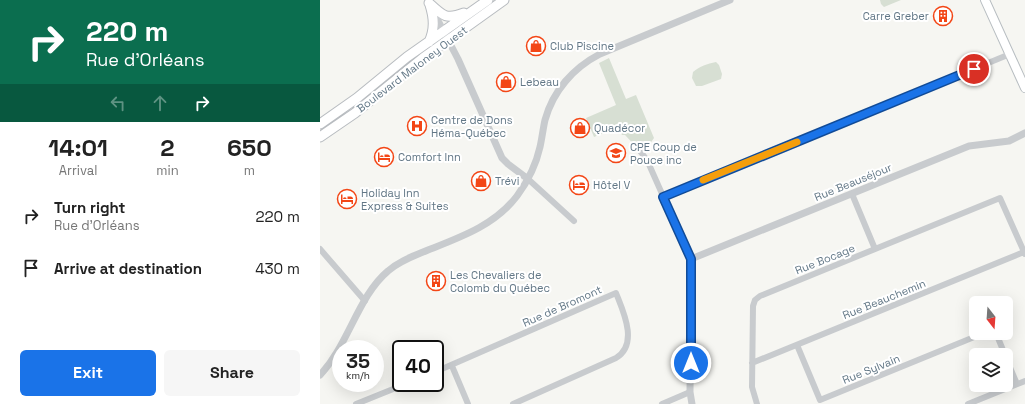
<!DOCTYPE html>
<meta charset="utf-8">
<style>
body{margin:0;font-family:"Space Grotesk",sans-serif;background:#f6f6f6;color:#222;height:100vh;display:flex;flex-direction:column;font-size:15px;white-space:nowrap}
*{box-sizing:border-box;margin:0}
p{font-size:13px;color:#767676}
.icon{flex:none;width:22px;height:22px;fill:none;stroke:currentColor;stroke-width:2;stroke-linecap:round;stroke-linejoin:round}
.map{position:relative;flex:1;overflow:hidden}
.side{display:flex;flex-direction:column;background:#fff;width:320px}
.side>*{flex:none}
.guide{background:#0b6e4f;color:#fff;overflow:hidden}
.needle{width:26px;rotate:163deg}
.tools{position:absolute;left:649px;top:296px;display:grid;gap:8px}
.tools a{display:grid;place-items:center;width:44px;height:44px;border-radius:6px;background:#fff;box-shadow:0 4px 16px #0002;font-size:20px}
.speed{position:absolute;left:12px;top:340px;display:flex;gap:8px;font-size:20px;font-weight:700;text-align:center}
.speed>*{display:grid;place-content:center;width:52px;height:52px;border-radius:50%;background:#fff;box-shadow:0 4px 16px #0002;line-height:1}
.speed small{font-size:10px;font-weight:400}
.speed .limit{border:2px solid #111;border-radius:6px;background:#fff;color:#111}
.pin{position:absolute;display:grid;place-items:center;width:34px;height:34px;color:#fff;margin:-17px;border:2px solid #fff;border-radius:50%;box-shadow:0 1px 4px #0007}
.me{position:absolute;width:44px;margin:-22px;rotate:0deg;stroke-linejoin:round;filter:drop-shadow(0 0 3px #0008)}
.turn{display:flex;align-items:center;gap:14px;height:84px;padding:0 20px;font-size:18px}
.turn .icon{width:52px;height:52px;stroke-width:2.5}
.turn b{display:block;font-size:28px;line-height:34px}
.lanes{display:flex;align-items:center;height:38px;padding:0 20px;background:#0003;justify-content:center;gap:20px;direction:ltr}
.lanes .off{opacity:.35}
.eta{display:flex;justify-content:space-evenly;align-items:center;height:68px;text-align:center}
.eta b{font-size:24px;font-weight:800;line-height:28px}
.button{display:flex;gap:8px;margin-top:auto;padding:8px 20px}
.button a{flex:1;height:46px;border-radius:6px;background:#1a73e8;color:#fff;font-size:16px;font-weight:800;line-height:46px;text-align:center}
.button a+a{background:#f6f6f6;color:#222}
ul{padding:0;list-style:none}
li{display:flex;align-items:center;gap:12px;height:52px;padding:0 20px}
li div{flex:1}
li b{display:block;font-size:15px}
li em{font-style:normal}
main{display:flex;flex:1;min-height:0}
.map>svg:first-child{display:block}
</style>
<main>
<section class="side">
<div class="guide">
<div class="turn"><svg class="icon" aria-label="right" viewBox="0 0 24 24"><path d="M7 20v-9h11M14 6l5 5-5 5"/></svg><div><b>220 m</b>Rue d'Orléans</div></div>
<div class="lanes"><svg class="icon off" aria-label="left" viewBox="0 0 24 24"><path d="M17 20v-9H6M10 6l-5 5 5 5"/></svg><svg class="icon off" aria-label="ahead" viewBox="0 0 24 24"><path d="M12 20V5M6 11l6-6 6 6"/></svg><svg class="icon" aria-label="right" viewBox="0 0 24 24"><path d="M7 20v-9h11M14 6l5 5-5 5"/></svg></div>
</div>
<div class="eta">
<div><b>14:01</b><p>Arrival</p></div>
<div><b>2</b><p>min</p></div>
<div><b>650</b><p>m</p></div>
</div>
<ul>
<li><svg class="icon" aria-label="right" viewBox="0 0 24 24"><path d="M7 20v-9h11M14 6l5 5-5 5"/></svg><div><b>Turn right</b><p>Rue d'Orléans</p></div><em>220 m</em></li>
<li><svg class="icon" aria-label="arrive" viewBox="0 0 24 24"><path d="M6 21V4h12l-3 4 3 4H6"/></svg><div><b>Arrive at destination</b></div><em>430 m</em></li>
</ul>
<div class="button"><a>Exit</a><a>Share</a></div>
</section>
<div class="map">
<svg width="705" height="404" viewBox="0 0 705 404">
<rect width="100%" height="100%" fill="#f6f6f2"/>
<!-- green -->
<path fill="#d7dfd3" d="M560,0h21l-17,7 -3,-3z
M289,58l17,41 10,-4 18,43 -7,10 -7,3 -15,-16h-3l-4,-8 -24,10 -8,-19 30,-13 -17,-42z
M396,62l3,3 3,9 -1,5 -19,7h-6l-4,-8 1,-6c7,-6 14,-8 23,-10z"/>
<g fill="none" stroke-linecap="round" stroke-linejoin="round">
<!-- secondary casing -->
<g stroke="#b7bdc1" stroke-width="10">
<path id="secondary" d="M665,0l40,88"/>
</g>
<!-- primary casing -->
<g stroke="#b8bcc0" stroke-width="11">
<path id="primary" d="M109,3c14,13 17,17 35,10
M109,42c6,-13 5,-24 1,-37
M0,124l37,-26 50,-41 81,-57
M0,137l35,-24 68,-55 81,-58"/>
</g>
<!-- minor -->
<path stroke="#c8cbce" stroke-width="6" d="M320,151l7,9 44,99
M208,179l46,42
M532,194l23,55
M343,197l347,-143
M0,249l45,52
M676,333l9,22
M477,345l23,55 164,-67
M686,358l11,26
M432,363l272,-111
M132,366l16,38
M115,372l181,-79c7,18 23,51 0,65l-103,46
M36,404l52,-21
M342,404l28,-12
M437,404l-5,-17 1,-81 2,-6 5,-4 240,-98 25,56
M648,404l57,-23"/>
<!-- tertiary -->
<path stroke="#c8cbce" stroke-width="7" d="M113,11l25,48 44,99 6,6 20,15
M0,375c28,-29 38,-79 68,-104 11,-10 26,-15 40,-21 33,-13 67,-25 89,-54 11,-15 19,-31 23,-49 2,-9 3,-18 5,-27 8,-29 28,-52 55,-66l130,-54
M372,404l-2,-12 1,-133 278,-113 40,-5 16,-8"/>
<!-- secondary -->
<use href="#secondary" stroke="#fff" stroke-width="8"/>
<!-- primary -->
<use href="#primary" stroke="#fff" stroke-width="9"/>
</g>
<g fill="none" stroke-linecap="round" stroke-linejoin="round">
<!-- route casing -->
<g stroke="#114b97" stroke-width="10">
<path id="route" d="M371,363v-104l-28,-62 311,-128"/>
</g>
<!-- route -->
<use href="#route" stroke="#1a73e8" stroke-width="7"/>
<!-- slow -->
<path stroke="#f59e0b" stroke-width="7" d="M383,180l94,-38"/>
</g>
<!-- icons -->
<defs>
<g id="building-ring" transform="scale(1)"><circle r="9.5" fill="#fff" stroke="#f34616" stroke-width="1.5"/><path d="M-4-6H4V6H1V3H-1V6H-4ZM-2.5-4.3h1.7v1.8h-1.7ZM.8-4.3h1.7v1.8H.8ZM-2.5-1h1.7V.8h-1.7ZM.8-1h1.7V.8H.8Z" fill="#f34616"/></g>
<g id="shop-ring" transform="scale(1)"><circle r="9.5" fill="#fff" stroke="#f34616" stroke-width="1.5"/><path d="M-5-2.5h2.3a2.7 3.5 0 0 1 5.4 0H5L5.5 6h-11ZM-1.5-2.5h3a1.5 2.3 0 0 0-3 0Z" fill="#f34616"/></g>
<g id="hospital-ring" transform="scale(1)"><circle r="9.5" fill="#fff" stroke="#f34616" stroke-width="1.5"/><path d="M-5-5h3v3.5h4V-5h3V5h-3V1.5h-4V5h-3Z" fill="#f34616"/></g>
<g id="school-ring" transform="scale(1)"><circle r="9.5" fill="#fff" stroke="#f34616" stroke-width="1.5"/><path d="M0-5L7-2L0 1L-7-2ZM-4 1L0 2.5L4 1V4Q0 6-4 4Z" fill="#f34616"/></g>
<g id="hotel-ring" transform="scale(1)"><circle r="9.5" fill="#fff" stroke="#f34616" stroke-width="1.5"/><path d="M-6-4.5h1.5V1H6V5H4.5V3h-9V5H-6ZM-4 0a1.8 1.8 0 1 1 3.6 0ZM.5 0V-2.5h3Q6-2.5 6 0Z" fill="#f34616"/></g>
</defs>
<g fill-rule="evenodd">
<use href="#building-ring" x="623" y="16"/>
<use href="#shop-ring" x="216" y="46"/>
<use href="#shop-ring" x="186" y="82"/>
<use href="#hospital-ring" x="97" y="126"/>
<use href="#shop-ring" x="260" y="128"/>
<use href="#school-ring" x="296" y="153"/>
<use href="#hotel-ring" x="64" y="157"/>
<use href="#shop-ring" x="161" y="181"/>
<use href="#hotel-ring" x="259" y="185"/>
<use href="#hotel-ring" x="27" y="199"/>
<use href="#building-ring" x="116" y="281"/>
</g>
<g text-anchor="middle" stroke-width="4" stroke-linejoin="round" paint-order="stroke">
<!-- poi labels -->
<g font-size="11" fill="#627786" stroke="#fff" text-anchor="start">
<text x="609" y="20" text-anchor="end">Carre Greber</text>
<text x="230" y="50">Club Piscine</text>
<text x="200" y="86">Lebeau</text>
<text x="111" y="124">Centre de Dons<tspan x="111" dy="13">Héma-Québec</tspan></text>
<text x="274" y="132">Quadécor</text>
<text x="310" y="151">CPE Coup de<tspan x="310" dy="13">Pouce inc</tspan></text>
<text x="78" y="161">Comfort Inn</text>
<text x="175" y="185">Trévi</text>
<text x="273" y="189">Hôtel V</text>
<text x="41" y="197">Holiday Inn<tspan x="41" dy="13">Express &amp; Suites</tspan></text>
<text x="130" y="279">Les Chevaliers de<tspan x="130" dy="13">Colomb du Québec</tspan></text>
</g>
<!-- street labels -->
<g font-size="11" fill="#627786" stroke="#fff">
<text transform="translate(92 69) rotate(-37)" y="4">Boulevard Maloney Ouest</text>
<text transform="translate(533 182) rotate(-22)" y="4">Rue Beauséjour</text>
<text transform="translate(505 259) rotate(-22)" y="4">Rue Bocage</text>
<text transform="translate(564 299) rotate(-22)" y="4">Rue Beauchemin</text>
<text transform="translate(242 306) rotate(-24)" y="4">Rue de Bromont</text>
<text transform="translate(551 369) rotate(-22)" y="4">Rue Sylvain</text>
</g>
</g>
</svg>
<div class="tools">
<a><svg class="needle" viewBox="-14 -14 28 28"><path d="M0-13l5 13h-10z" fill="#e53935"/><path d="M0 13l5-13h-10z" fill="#767676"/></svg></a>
<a><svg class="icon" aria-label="layers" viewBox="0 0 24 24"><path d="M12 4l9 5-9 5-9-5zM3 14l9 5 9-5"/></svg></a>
</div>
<div class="speed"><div>35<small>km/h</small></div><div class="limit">40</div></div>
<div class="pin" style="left:654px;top:69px;background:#d93025"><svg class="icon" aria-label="arrive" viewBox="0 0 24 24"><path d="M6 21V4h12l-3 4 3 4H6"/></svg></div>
<svg class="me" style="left:371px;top:363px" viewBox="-20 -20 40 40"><circle r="17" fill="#1a73e8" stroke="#fff" stroke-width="3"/><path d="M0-11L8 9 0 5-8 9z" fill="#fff"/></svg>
</div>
</main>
